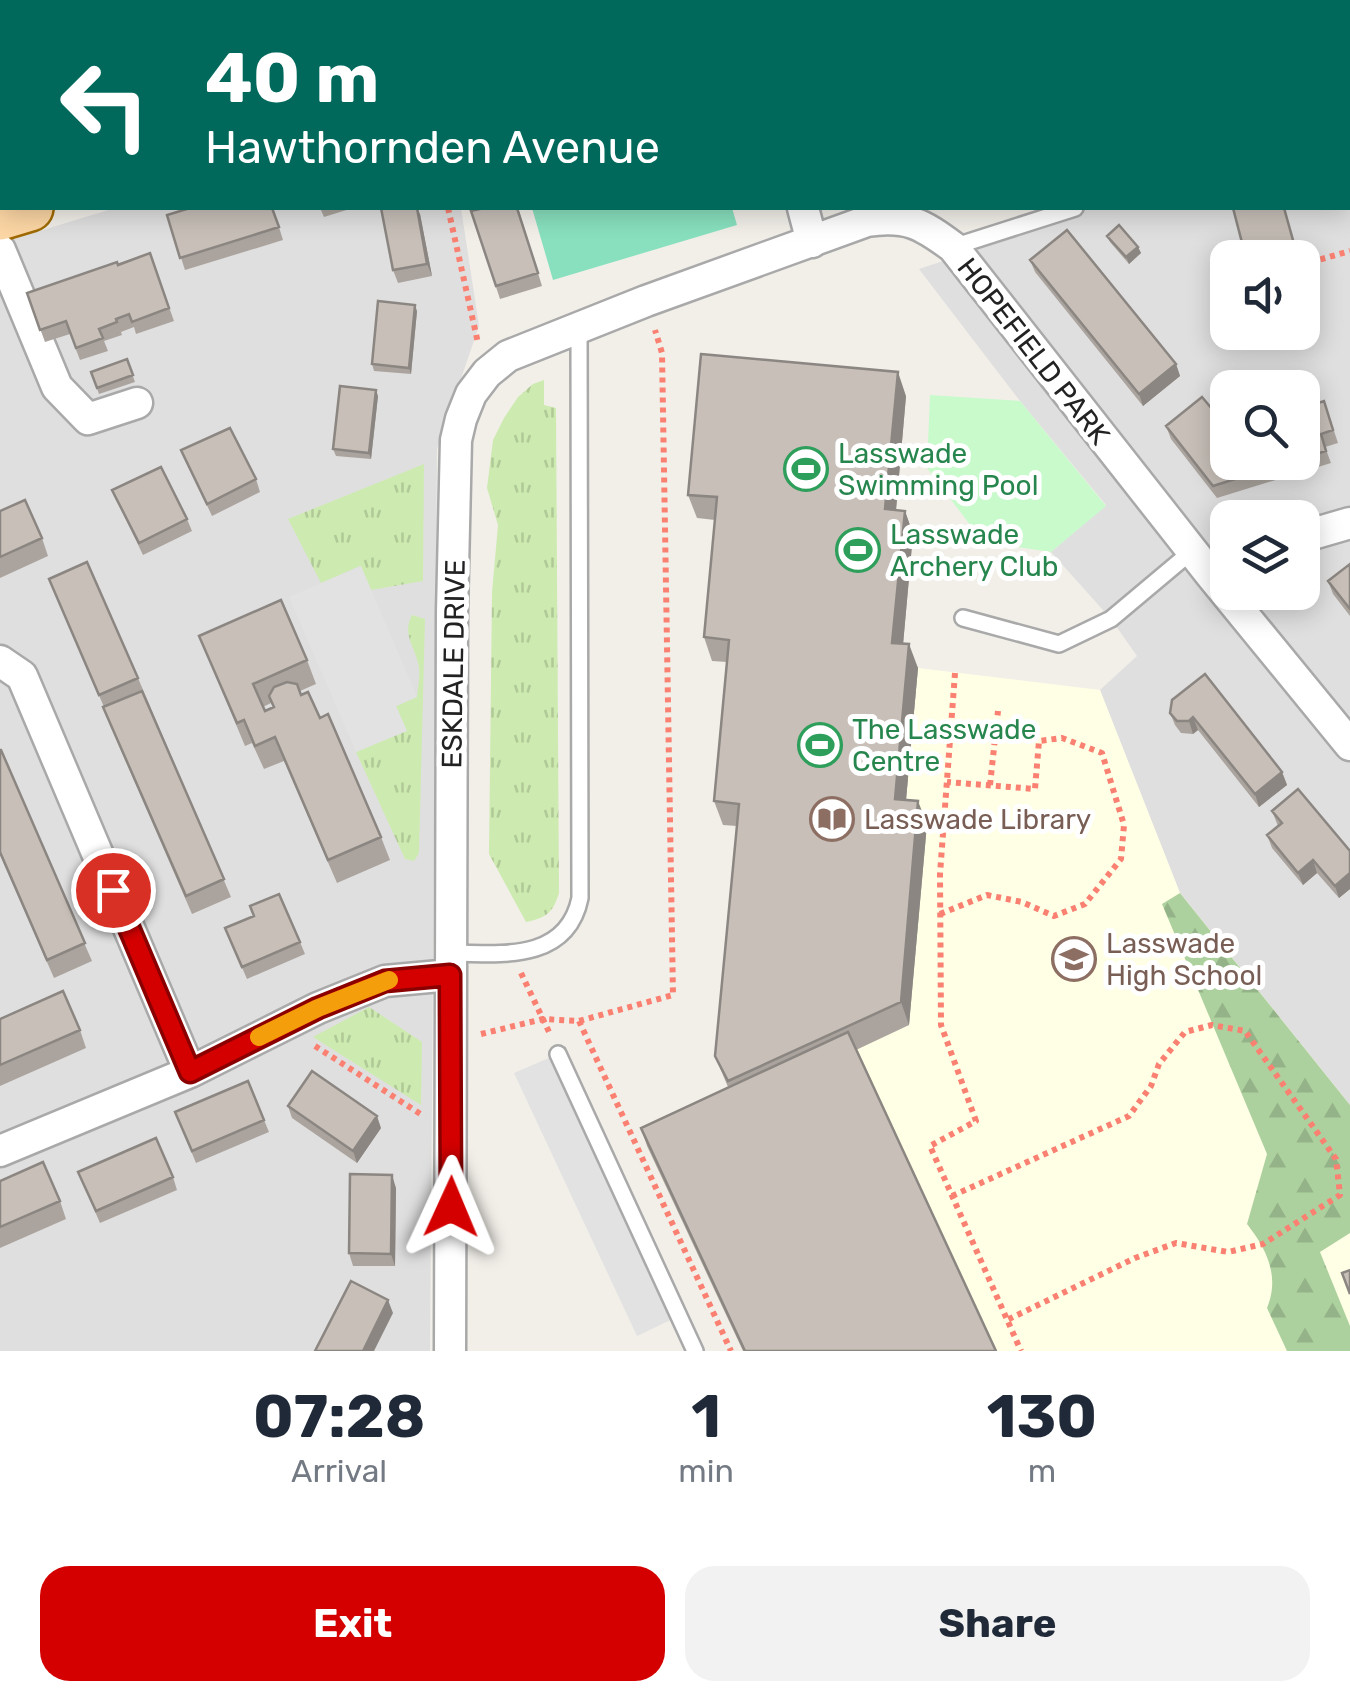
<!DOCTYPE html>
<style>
body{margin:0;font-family:Rubik,sans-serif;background:#f2f2f3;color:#1f2937;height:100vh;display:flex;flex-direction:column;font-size:38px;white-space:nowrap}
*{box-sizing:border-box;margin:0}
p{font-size:32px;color:#747a83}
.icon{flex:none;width:55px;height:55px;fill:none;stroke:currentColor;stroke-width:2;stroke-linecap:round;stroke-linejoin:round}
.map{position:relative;height:1351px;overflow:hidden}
.panel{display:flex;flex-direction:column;background:#fff;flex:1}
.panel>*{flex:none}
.top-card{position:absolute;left:0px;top:0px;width:1350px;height:210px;box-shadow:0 5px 25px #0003;background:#00695c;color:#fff;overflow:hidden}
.fabs{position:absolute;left:1210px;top:240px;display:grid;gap:20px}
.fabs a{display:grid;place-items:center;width:110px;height:110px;border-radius:20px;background:#fff;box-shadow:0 5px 25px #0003;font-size:50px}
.pin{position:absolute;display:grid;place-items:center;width:85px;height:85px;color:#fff;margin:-42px;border:5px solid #fff;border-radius:50%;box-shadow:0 2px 10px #0007}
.me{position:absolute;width:110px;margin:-55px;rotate:1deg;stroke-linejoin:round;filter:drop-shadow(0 0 8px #0008)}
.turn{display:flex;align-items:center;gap:35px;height:210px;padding:0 40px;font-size:45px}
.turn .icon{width:130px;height:130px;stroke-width:2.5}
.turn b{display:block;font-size:70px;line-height:85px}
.eta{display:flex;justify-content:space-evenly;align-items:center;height:170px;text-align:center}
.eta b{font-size:60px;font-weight:700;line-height:70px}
.primary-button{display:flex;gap:20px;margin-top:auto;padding:20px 40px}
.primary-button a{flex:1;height:115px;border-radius:30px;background:#d40000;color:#fff;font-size:40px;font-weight:700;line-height:115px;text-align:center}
.primary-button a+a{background:#f2f2f3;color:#1f2937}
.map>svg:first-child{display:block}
</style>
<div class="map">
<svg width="1350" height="1351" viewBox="0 0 1350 1351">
<defs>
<pattern id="grass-tufts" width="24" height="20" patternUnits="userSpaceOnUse" patternTransform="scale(2.5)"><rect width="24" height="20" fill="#cdebb0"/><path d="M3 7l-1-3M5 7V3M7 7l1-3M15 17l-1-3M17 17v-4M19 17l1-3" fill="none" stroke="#b0c997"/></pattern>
<pattern id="forest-firs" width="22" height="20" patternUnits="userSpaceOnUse" patternTransform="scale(2.5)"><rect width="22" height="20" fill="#add19e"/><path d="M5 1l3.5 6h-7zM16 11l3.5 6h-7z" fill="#95b388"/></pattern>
</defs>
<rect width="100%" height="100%" fill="#f2efe9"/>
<!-- residential -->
<path fill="#e0dfdf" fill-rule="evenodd" d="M0,0h658l-656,2 -2,199z
M1020,0h330v1105l-170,-212 -80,-203 37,-34 -26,-37 -60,-67 55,-47 -86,-104 -101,-132 123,-41 -5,-20h311v-206zM1228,258h74v74h-74zM1228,388h74v74h-74zM1228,518h74v74h-74z
M115,208h346l18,118 -42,123 -7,902h-430v-1108z"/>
<!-- education -->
<path fill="#ffffe5" d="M918,668l182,22 80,203 170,212v246h-607l-96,-205 262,-121 -5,-203z"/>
<!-- grass -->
<path fill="url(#grass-tufts)" d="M544,380v25l12,3 3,485c-6,20 -13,25 -33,29l-37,-68 3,-262 6,-67 -11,-37 6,-48 11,-22 14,-21 15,-13z
M424,464l-1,117 -52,9 -11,-24 -39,17 -33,-64z
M412,615l13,4 -6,234 -5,8 -9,-2 -49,-107 50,-22 -10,-24 21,-9c1,-11 4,-24 1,-34 -4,-18 -16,-29 -6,-48z
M369,1007l53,35 -1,63 -108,-68z"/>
<!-- forest -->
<path fill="url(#forest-firs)" d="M1180,893l170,212v128l-30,19 30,74v25h-63l-20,-43c13,-31 0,-59 -20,-84l20,-70 -105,-250z"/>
<!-- park -->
<path fill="#c8facc" d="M930,395l90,6 86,105 -55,46 -68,-10 -56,-74z"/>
<!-- pitch -->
<path fill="#88e0be" d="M532,208h200l5,17 -184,55z"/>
<!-- parking -->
<path fill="#e2e2e2" d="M361,566l56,131 -21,9 11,25 -51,21 -67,-155z
M558,1054l121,262 -42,20 -123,-263z"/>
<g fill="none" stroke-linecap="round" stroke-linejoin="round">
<!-- service casing -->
<g stroke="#a9a9a9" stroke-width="20">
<path id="service" d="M953,247l122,-39
M963,618l96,26 52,-25 81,-68
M450,953c51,1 117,9 130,-55l-1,-572
M558,1054l137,297"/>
</g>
<!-- minor casing -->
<g stroke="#a9a9a9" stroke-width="35">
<path id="minor" d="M748,0l1,2
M803,208l9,34
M0,250l57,137 31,32 49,-16
M1302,537l48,-14
M0,661l22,15 168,396
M0,1151l190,-79 128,-64 67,-27 66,-6
M450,1351l2,-739 4,-172 5,-21 10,-25 16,-21 21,-17 138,-55 221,-80c40,-6 55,3 86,26l258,328 139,170"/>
</g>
<!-- primary casing -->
<g stroke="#a06b00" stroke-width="50">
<path id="primary" d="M704,2l8,-2
M0,217l30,-9"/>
</g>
<!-- path -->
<path stroke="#fa8072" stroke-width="6" stroke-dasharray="5 5" stroke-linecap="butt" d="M617,0l1,2
M448,208l30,135
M1304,243l7,19 39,-11
M955,673l-15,201 1,151 35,96 -46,25 91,205
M990,785l8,-74
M940,914l47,-19 35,7 32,14 31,-12 36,-45 3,-34 -22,-72 -40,-15 -23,3 -4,48 -88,-7
M521,973l29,61
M579,1021l152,330
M481,1034l62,-15 36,2 94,-26 -11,-642 -7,-23
M315,1046l107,69
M952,1196l177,-80 22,-30 8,-22 26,-32 27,-7 33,6 91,128 4,36 -77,49 -35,8 -52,-9 -41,15 -128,62"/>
<!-- service -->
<use href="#service" stroke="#fff" stroke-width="15"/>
<!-- minor -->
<use href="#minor" stroke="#fff" stroke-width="30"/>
<!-- primary -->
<use href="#primary" stroke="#fcd6a4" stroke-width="45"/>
</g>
<!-- wall -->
<path fill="#aba49e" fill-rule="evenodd" d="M346,0h85l1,2h-85z
M1059,0h78v2h-78z
M0,85h2v50l-2,1z
M273,208l10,32 -98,30 -18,-55z
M320,208h33l-29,9z
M518,208l24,78 -42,13 -29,-88z
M420,214l12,62 -34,7 -5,-13z
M1107,236l31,11 3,6 -12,11 -19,-22z
M150,253l24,68 -38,13 -2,-7 -13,5 1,3 -18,6 4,10 -28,9 -10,-26 -25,8 -18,-49z
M1030,260l146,104 4,12 -37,30 -108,-134z
M1302,268l8,25 -8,2z
M417,311l-6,63 -37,-3 -2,-7z
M127,359l8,23 -36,12 -8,-22z
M378,396l-7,63 -35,-3 -3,-7z
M906,396l-10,114 9,1 8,23 -10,110 15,24 -12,132 21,24 -18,201 -53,25 140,301h-253l-96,-205 -6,-18 87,-41 -13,-31 22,-230 -14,-1 -9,-24 13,-139 -15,-1 -8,-24 11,-117 -18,-2 -9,-23z
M1324,401l14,42 -13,4 6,16 -114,35 -46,-59 -5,-13 62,36h74v-54z
M181,450l75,29 4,13 -48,24z
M112,490l75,29 5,12 -49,24z
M0,511l42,27 6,18 -48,22z
M1350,564v52l-17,-22 -5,-13z
M49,579l89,99 93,219 -39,17 -82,-189 -6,-18z
M199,636l108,24 9,24 -16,7 1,4 19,23 61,119 9,23 -53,23 -53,-122 -20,8 -12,-26 -7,3zM271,703l2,4 -8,4 -2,-4z
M1172,700l110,72 5,13 -28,22 -61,-77 -5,4 -12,-1 -6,-8 -5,-12z
M0,750l92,211 -38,17 -54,-123z
M1272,811l78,40v38l-11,9 -22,-25 -14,12 -31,-37 -5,-13 11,-9z
M225,928l75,14 5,12 -58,25z
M0,1019l80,11 6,18 -86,38z
M288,1106l93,22 -24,35 -65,-45z
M175,1112l89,8 5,12 -73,31z
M78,1172l95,5 4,13 -77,33z
M0,1181l60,20 6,18 -66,29z
M396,1188l-1,78h-42l-4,-13z"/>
<!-- shaded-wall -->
<path fill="#8b8681" d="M417,208l3,6 12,62 -5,-12z
M1138,247l3,6 -12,11 -3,-7z
M415,305l2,6 -6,63 -2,-6z
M1176,364l4,12 -37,30 -4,-12z
M898,372l8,24 -12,137 -9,-24z
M376,390l2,6 -7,63 -2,-6z
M905,511l8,23 -12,133 -9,-24z
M909,644l9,24 -14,154 -9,-23z
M1193,717l5,13 -5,4 -4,-13z
M1282,772l5,13 -28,22 -4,-13z
M918,801l9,23 -18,201 -8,-23z
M1313,860l4,13 -14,12 -5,-12z
M1350,873v16l-11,9 -4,-12z
M377,1116l4,12 -24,35 -4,-12z
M392,1175l4,13 -1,78 -4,-12z
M388,1300l5,13 -19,38h-11z"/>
<!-- building -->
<path fill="#c7bfb8" stroke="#8b8681" stroke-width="2.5" d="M152,0h39l1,2h-49z
M250,0h14l1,2h-14z
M266,0h60v2h-59z
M346,0h55l-8,2h-46z
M828,0h191l1,2h-200z
M1059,0h29l-9,2h-20z
M1116,0h20v2h-19z
M0,85h2v36l-2,1z
M190,208h82l7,19 -99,31 -13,-43z
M381,208h36l10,56 -34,6z
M484,208h33l21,65 -42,13 -25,-75z
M1233,208h51l14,50h-52z
M1119,225l19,22 -12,10 -19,-21z
M1067,230l109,134 -37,30 -109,-134z
M150,253l19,55 -37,14 -3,-8 -13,5 1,3 -18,7 4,9 -27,10 -10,-27 -26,9 -13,-37 90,-31 1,3z
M378,301l37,4 -6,63 -37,-4z
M701,354l197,18 -13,137 20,2 -13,132 17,1 -14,155 23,2 -17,201 -173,79 -13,-25 24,-252 -25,-3 15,-161 -25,-3 13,-140 -29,-2z
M127,359l6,16 -36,13 -6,-16z
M340,386l36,4 -7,63 -36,-4z
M1202,397l26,31v34h61l-76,24 -47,-60z
M1324,401l9,29 -12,4 5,17 -24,7v-50z
M230,428l26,51 -49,25 -26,-54z
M161,467l26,52 -48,24 -27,-53z
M25,500l17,38 -42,19v-46z
M87,562l51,116 -39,17 -50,-116z
M1350,564v45l-22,-28z
M281,600l26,60 -54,24 12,27 9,-4 -5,-11 5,-9 13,-5 10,2 4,11 7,-3 12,26 8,-4 53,123 -53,23 -53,-123 -20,9 -11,-26 -7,3 -38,-87z
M1205,674l77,98 -27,22 -62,-77 -4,4h-12l-7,-8 2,-13z
M142,691l82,188 -38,17 -83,-189z
M0,750h1l84,193 -38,17 -47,-108z
M1298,789l52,62v22l-15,13 -22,-26 -15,13 -31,-38 15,-12 -10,-12z
M279,894l21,48 -58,25 -17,-39 29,-12 -4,-10z
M63,991l17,39 -80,35v-46z
M848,1032l148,319h-251l-104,-223z
M312,1071l65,45 -24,35 -65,-45z
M248,1081l16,39 -72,31 -17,-39z
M156,1138l17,39 -77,34 -18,-39z
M43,1162l17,39 -60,26v-46z
M350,1174l42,1 -1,79 -42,-1z
M1350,1270v24l-8,-21z
M351,1281l37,19 -25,51h-48z"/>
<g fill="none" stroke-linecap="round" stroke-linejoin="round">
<!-- route casing -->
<g stroke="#8a0000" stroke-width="25">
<path id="route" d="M113,890l77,182 128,-64 67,-27 65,-6 1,232"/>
</g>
<!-- route -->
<use href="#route" stroke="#d40000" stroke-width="18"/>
<!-- slow -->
<path stroke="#f59e0b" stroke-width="18" d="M259,1037l59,-29 71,-28"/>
</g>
<!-- icons -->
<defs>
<g id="stadium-ring" transform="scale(2.25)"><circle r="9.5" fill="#fff" stroke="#2e9e5b" stroke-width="1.5"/><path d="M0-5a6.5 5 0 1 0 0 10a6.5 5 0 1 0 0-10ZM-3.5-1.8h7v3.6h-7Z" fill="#2e9e5b"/></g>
<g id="library-ring" transform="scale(2.25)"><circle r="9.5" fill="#fff" stroke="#8d6e63" stroke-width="1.5"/><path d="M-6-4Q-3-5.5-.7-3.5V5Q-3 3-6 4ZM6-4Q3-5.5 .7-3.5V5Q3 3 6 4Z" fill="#8d6e63"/></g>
<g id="school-ring" transform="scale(2.25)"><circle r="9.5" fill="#fff" stroke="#8d6e63" stroke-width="1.5"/><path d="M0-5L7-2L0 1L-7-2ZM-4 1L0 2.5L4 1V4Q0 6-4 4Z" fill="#8d6e63"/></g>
</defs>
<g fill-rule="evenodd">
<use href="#stadium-ring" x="806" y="469"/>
<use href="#stadium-ring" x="858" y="550"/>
<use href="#stadium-ring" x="820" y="745"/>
<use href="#library-ring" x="832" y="819"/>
<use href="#school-ring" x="1074" y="959"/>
</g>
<g text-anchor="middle" stroke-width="10" stroke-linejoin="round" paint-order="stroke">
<!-- street labels -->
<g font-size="28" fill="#222" stroke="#fff">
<text transform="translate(1034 351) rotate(52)" y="10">HOPEFIELD PARK</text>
<text transform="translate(453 664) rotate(-89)" y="10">ESKDALE DRIVE</text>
</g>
<!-- leisure labels -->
<g font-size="28" fill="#27864d" stroke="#fff" text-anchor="start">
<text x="838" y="463">Lasswade<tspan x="838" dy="32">Swimming Pool</tspan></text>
<text x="890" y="544">Lasswade<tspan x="890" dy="32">Archery Club</tspan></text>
<text x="852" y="739">The Lasswade<tspan x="852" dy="32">Centre</tspan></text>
</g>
<!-- education labels -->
<g font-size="28" fill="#785e54" stroke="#fff" text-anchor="start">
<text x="864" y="829">Lasswade Library</text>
<text x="1106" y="953">Lasswade<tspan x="1106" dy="32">High School</tspan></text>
</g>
</g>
</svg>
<div class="fabs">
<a><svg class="icon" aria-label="sound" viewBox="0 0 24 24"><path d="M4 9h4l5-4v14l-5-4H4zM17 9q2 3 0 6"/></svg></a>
<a><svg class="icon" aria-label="search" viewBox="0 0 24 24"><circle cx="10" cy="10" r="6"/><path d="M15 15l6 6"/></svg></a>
<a><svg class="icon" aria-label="layers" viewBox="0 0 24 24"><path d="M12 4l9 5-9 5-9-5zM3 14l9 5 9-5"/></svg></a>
</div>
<div class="pin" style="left:113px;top:890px;background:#d93025"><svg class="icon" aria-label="arrive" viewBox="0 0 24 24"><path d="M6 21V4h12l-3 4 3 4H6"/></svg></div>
<svg class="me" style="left:451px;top:1207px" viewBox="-20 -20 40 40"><path d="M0-17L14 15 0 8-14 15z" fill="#d40000" stroke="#fff" stroke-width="4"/></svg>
<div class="top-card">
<div class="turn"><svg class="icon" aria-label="left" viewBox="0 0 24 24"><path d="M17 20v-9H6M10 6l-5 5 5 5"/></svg><div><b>40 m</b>Hawthornden Avenue</div></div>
</div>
</div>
<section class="panel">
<div class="eta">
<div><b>07:28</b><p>Arrival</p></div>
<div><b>1</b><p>min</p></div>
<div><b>130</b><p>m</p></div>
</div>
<div class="primary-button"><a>Exit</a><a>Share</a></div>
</section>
